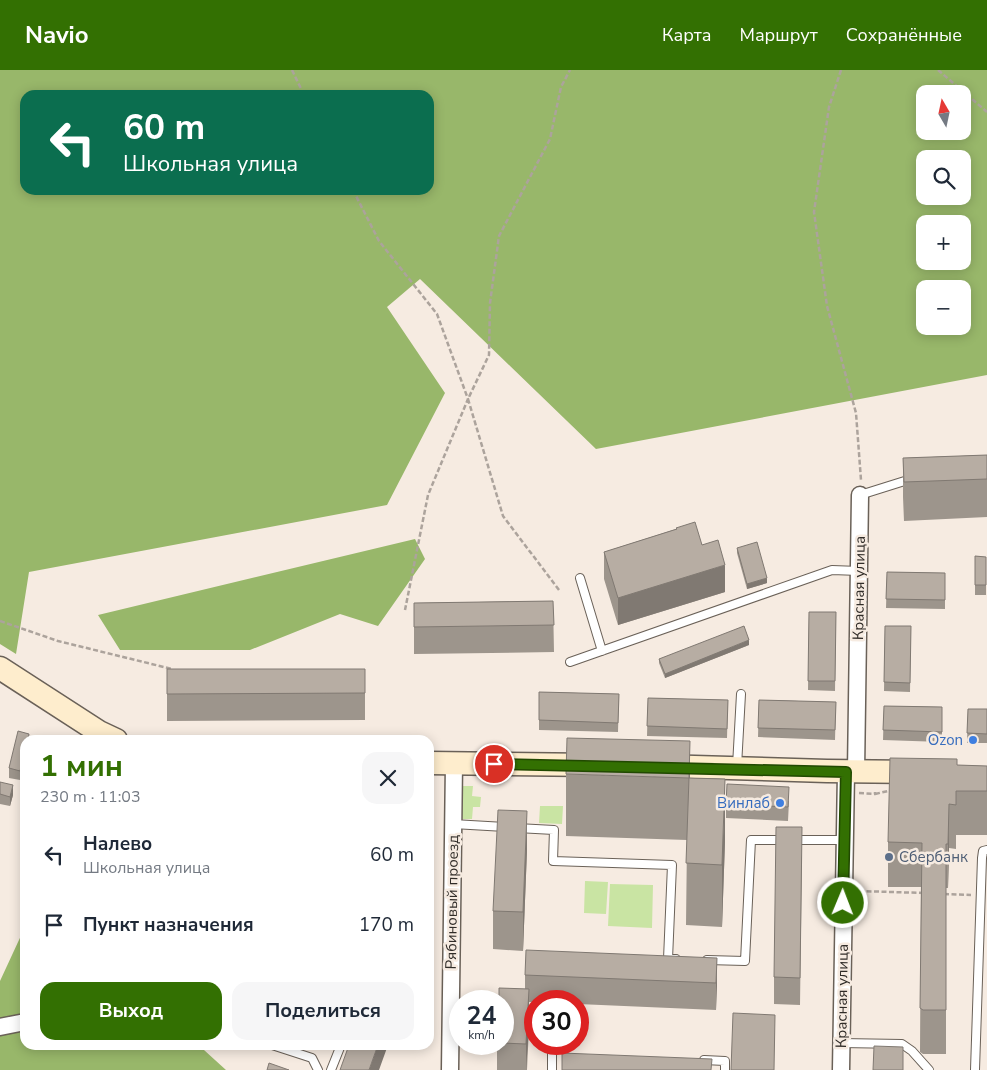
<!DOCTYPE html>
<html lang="ru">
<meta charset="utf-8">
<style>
body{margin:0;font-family:"Nunito Sans",sans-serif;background:#f6f6f7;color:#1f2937;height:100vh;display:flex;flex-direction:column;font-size:19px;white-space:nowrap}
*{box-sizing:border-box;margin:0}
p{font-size:16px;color:#747a83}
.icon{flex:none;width:28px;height:28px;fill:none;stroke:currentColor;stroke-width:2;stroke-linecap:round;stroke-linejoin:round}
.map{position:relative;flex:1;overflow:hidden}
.side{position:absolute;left:20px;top:665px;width:414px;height:315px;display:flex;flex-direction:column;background:#fff;border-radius:15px;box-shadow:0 2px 12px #0003}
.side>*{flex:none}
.banner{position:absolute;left:20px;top:20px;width:414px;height:105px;border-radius:15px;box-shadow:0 2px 12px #0003;background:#0b6e4f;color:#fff;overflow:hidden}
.needle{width:32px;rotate:351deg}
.tools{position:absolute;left:916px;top:15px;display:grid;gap:10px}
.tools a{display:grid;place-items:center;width:55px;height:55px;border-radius:10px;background:#fff;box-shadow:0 2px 12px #0003;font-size:25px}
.speed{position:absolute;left:449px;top:920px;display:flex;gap:10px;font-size:25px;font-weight:700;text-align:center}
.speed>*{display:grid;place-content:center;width:65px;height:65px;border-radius:50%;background:#fff;box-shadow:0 2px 12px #0003;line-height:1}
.speed small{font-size:12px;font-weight:400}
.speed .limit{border:8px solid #d22;background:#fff;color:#111}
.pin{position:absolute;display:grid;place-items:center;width:42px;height:42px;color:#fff;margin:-21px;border:2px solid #fff;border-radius:50%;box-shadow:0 1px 5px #0007}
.me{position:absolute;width:55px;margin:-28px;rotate:1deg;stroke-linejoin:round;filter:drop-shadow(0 0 4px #0008)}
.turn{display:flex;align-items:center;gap:18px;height:105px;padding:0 20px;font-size:22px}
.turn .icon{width:65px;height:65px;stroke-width:2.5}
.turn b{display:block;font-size:35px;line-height:42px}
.round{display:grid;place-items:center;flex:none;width:52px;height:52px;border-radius:15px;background:#f6f6f7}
.head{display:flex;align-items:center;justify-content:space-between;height:85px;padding:0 20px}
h1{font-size:30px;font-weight:700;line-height:38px;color:#337002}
.action{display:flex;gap:10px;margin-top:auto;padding:10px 20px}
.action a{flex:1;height:58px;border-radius:15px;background:#337002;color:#fff;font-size:20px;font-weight:700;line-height:58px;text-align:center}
.action a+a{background:#f6f6f7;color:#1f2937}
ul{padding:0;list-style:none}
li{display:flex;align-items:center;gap:15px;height:70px;padding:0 20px}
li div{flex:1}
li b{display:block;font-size:19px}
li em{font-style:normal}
header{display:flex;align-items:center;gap:30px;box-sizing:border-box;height:70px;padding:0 25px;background:#337002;color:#fff}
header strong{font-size:24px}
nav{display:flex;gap:28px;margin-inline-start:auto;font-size:18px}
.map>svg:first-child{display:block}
</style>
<header>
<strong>Navio</strong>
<nav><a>Карта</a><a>Маршрут</a><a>Сохранённые</a></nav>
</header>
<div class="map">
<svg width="987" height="1000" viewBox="0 0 987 1000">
<rect width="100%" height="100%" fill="#f6ebe1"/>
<!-- green -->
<path fill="#c9e4a3" d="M463,716h10l-1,10 9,1 -1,10h-7l-1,12h-11z
M540,736h23l-1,18 -23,-1z
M585,811l23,1 -2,32 -22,-1z
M610,814l43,1 -1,43 -44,-2z"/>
<!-- forest -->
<path fill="#98b76a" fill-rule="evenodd" d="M0,0h987v305l-391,74 -176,-170 -33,28 58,86 -58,112 -358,67 -13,82 -16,-10zM925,24h37v37h-37zM25,25h404v95h-404zM925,89h37v37h-37zM925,154h37v37h-37zM925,219h37v37h-37z
M415,469l10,20 -47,67 -38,-12 -90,36h-130l-22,-35z
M25,857v118h179v5l22,20h-226v-89z"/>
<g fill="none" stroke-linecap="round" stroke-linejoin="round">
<!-- lane casing -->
<g stroke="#6a6158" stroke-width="10">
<path id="lane" d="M860,425l51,-16
M580,508l22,73
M570,592l262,-92 27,1
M737,696l4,-72
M453,754l52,3
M517,758l37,2 -1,31 119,4 -4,94h8
M707,890l38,1 6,-121h93
M841,973l61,1 10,7 17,19
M552,974v26
M272,975l40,13 6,12
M704,990l21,1v9
M331,1000l10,-25
M975,1000l7,-212 1,-7 4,-1"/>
</g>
<!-- street casing -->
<g stroke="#6a6158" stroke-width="19">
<path id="street" d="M856,702l4,-277
M0,957l25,-5
M450,1000l4,-307
M841,1000l5,-298"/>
</g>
<!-- secondary casing -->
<g stroke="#6a6158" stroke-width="25">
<path id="secondary" d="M0,598l99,64 17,8
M429,693l169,2
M660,696l167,5 93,1"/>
</g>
<!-- path -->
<path stroke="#aca39c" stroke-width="2.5" stroke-dasharray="5 2.5" stroke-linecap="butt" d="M292,0l12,25
M841,0l-12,37 -15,105 13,94 29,107 5,67
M938,0l49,42
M353,120l26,51 58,73 31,85 -40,96 -23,115
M559,520l-56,-74 -35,-117 21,-44 1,-52 9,-67 51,-97 11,-52 9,-17
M0,551l58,20 114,28
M859,723l16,1v-2
M875,724l13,-3
M859,821l65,2
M944,824l27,1"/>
<!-- lane -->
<use href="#lane" stroke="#fff" stroke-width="8"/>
<!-- street -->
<use href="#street" stroke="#fff" stroke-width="16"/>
<!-- secondary -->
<use href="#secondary" stroke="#feedcd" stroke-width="22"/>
</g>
<!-- wall -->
<path fill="#9d958c" d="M987,385v62l-83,4 -1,-24v-39z
M676,458l26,17 23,47 -107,33 -14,-46v-27l72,-23z
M737,478l30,35 -20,6 -10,-36z
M975,486l11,1v38h-11z
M887,502l58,1v36l-59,-1z
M553,531l1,51 -140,2v-51z
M809,542h27l-1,79 -27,-1z
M885,556h26l-1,66 -26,-1z
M749,575l-84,33 -6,-15v-4z
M167,599h198v51l-198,1z
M539,622l80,2 -1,38 -79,-2z
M648,628l80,2 -1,38 -80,-2z
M759,630l77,2 -1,38 -77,-3z
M884,636l58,1v35l-59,-2z
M968,639h19v34h-20z
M29,670l-9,40 -11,-2v-10z
M957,695l30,1v69h-31v14l-7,-1 -1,40h-2v166h-23l-3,-2 1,-165h-33v-45z
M566,704l124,4 35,63 -3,86 -36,-2 1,-85 -121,-4z
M0,712l13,13 -3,11 -10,-2z
M789,731l-1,20 -62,-3v-14z
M527,780l-4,101 -30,-2v-38z
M802,784l-2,151 -26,-1v-27z
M717,888l-1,52 -138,-6v-3h-43v1h-6v25l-2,43h-30v-26h5v-43l23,-12v-14z"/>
<!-- shaded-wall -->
<path fill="#807972" d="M725,495v27l-107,33v-27z
M767,508v5l-20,6v-5z
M749,570v5l-84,33v-4z
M690,671v62l-1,-25z
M25,681v10l-5,19v-9z
M725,709v62l-3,86v-62z
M13,715v10l-3,11v-9z
M949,734v44l-1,40v-44z
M527,741v39l-4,101v-39z
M717,888v28l-1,24v-27z
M529,919v38l-3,43v-26z
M378,975h10l-9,25h-10z"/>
<!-- building -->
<path fill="#b7ada3" stroke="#807972" d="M987,385v24l-83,3 -1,-24z
M695,452l7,23 16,-5 7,25 -107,33 -14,-46 73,-23 -1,-1z
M757,472l10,36 -20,6 -10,-36z
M975,486l11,1v28h-11z
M887,502l58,1v27l-59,-1z
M553,531l1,24 -140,2v-24z
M809,542h27l-1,69h-27z
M744,556l5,14 -84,34 -6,-15z
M885,556h26l-1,57 -26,-1z
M167,599h198v24l-198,1z
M539,622l80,2 -1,29 -79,-3z
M648,628l80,2 -1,29 -80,-3z
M759,630l77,2 -1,28 -77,-2z
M884,636l58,1v25l-59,-2z
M968,639h19v25l-20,-1z
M18,661l11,3 -1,6h-3v11l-5,20 -11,-3z
M567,668l123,3 -1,37 -123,-4z
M890,688l67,1v6l30,1v25h-31v14l-7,-1 -1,40h-2v166h-23l-3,-2 2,-165 -34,-1z
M689,708l36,1 -3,86 -36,-2z
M0,712l13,3 -3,12 -10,-3z
M727,714l62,3 -1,20 -62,-3z
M498,740l29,1 -4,101 -30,-1z
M776,757h26l-2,151 -26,-1z
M526,880l191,8 -1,25 -191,-8z
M499,918l30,1 -3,55 -24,-1v-42h-3z
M733,943l42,2 -1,55h-43z
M349,975h29l-9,25h-29z
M874,976l29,1v23h-30z
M562,983l150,6 -1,11h-149z
M269,993l20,7h-22z"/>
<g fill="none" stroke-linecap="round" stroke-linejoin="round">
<!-- route casing -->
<g stroke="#214901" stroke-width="12">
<path id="route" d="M494,694l352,8 -3,131"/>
</g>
<!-- route -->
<use href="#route" stroke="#337002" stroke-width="9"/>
</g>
<!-- markers -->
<g fill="#3f7fe0" stroke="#f6ebe1" stroke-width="2">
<circle cx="973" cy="670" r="5"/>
<circle cx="780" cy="733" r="5"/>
</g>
<circle fill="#5c6f8a" stroke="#f6ebe1" stroke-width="2" cx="889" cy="787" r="5"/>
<g text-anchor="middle" stroke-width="5" stroke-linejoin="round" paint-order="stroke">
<!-- street labels -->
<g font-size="15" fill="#302c28" stroke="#f6ebe1">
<text transform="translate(859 518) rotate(-89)" y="5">Красная улица</text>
<text transform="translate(452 832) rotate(-89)" y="5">Рябиновый проезд</text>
<text transform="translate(842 926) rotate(-89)" y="5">Красная улица</text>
</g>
<!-- shop labels -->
<g font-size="15" fill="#366cbe" stroke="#f6ebe1" text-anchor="end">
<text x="963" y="675">Ozon</text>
<text x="770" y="738">Винлаб</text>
</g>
<!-- service labels -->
<g font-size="15" fill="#4e5e75" stroke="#f6ebe1" text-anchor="start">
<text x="899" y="792">Сбербанк</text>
</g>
</g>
</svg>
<div class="tools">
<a><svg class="needle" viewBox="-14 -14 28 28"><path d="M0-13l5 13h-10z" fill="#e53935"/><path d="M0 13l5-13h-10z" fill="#747a83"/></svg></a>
<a><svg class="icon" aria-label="search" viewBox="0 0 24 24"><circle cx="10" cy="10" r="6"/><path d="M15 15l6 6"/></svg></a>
<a>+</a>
<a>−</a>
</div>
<div class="speed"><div>24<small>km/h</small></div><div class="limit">30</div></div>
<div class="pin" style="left:494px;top:694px;background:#d93025"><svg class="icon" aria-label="arrive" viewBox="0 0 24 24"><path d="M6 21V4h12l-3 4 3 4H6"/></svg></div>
<svg class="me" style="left:843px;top:833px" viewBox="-20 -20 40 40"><circle r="17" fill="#337002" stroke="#fff" stroke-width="3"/><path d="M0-11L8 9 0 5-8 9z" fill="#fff"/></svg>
<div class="banner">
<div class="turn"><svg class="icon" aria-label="left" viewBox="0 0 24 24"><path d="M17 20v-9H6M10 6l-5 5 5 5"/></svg><div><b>60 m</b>Школьная улица</div></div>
</div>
<section class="side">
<div class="head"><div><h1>1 мин</h1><p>230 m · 11:03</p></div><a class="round"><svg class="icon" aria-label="close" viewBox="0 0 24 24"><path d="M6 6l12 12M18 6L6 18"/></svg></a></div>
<ul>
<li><svg class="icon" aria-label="left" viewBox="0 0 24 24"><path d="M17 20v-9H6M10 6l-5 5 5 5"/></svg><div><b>Налево</b><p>Школьная улица</p></div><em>60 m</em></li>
<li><svg class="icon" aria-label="arrive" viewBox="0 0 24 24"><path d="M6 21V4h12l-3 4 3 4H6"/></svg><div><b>Пункт назначения</b></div><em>170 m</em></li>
</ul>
<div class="action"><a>Выход</a><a>Поделиться</a></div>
</section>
</div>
